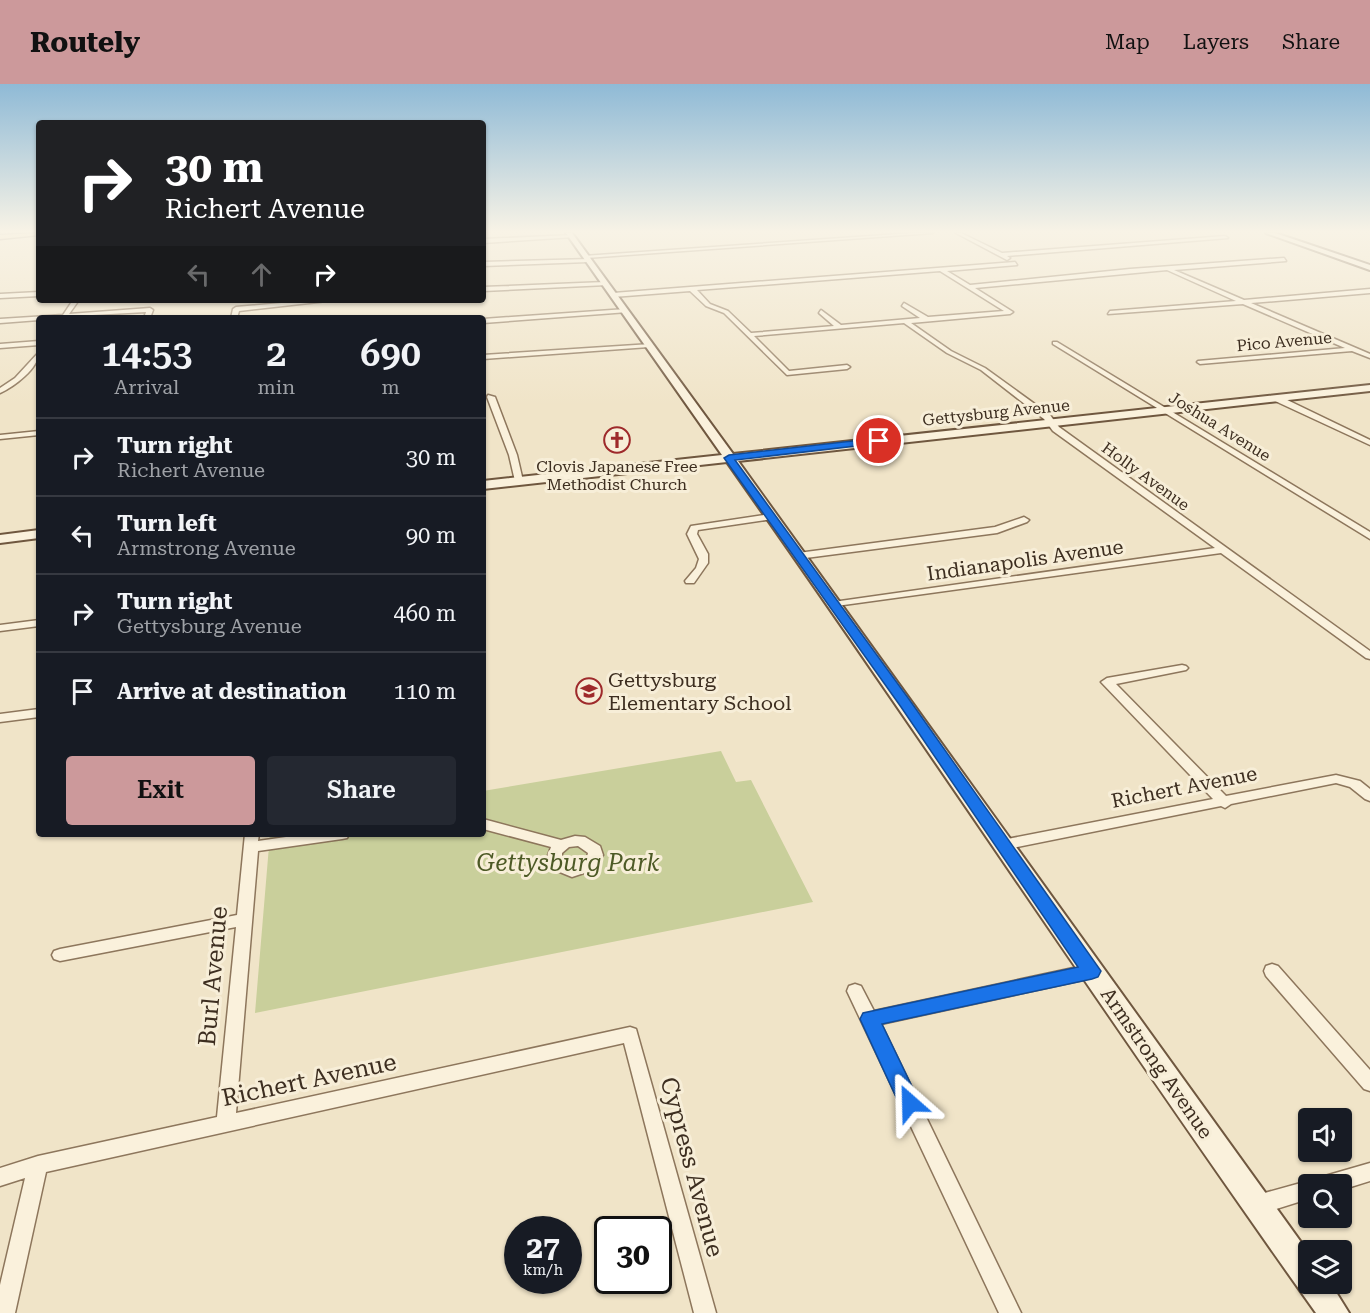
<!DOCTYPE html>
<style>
body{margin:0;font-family:"Roboto Serif",serif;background:#242831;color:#f1f3f6;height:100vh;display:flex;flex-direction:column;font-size:22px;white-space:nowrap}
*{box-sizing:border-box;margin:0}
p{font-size:20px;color:#9ea1a6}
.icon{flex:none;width:33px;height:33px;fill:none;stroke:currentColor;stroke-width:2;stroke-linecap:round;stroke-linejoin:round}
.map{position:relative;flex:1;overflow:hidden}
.side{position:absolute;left:36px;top:231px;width:450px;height:522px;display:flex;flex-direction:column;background:#171b24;border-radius:6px;box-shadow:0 2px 4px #0004}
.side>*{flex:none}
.top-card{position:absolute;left:36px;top:36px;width:450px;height:183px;border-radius:6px;box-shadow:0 2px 4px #0004;background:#202124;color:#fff;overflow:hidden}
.tools{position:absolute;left:1298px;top:1024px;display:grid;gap:12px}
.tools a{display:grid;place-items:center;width:54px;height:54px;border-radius:6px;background:#171b24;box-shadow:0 2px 4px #0004;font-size:30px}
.speed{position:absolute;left:504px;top:1132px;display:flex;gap:12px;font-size:30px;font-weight:700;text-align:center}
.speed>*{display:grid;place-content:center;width:78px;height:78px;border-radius:50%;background:#171b24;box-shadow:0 2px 4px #0004;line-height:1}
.speed small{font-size:15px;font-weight:400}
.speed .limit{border:3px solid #111;border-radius:9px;background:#fff;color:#111}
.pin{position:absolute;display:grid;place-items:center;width:51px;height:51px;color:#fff;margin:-26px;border:3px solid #fff;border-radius:50%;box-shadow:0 2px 6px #0007}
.me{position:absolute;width:66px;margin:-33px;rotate:335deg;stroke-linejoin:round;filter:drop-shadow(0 0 4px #0008)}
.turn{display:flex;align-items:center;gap:21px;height:126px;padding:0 30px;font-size:27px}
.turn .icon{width:78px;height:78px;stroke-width:2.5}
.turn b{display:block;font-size:42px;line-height:51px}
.lanes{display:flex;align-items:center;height:57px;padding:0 30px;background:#0003;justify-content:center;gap:30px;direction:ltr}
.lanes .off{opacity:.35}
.eta{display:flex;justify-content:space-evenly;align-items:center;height:102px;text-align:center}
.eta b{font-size:36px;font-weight:600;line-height:42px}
.cta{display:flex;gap:12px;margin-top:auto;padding:12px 30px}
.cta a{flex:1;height:69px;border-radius:6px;background:#cc999b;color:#111;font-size:24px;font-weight:600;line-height:69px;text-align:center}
.cta a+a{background:#242831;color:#f1f3f6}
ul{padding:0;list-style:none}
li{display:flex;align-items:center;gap:18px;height:78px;padding:0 30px;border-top:2px solid #363941}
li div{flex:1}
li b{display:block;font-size:22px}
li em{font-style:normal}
header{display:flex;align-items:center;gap:36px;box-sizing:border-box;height:84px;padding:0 30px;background:#cc999b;color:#111}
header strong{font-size:28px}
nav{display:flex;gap:33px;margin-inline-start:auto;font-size:21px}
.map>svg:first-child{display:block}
</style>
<header>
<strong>Routely</strong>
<nav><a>Map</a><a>Layers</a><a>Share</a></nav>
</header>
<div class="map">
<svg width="1370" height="1229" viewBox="0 0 1370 1229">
<rect width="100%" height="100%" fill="#f0e4c8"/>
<!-- green -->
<path fill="#c9cf9b" d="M721,667l15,31 15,-2 62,122 -558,111 15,-179h213v-43z"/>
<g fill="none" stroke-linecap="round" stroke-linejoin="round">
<!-- street casing -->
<g stroke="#8d765c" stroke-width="3">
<path id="street" d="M913,149h20l-347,25 -3,-2z
M956,149h5l41,20 223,-17 3,2 -221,18 3,2 -3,2z
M572,151l2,2 -91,6v-4z
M1284,174l2,3 -112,9 70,30 126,-11v4l-119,10 119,51v4l-18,-7 -152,13 -3,-2 1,-1 147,-13 -102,-44 -135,10 2,-3 126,-10 -69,-31 -192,18 38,24 -3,2 -99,9 40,28 34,17 65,47 9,12 311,224v8l-4,-1 -145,-105 -392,54 -1,-2 5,-3 382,-54 -162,-117 -9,-12 -63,-49 -34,-17 -43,-30 -150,13 35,35 58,-6 3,2 -3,2 -60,6 -63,-62 -18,-7 -16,-15 -77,6 -3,-2 3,-2 402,-31 2,3 -70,6 23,14 160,-16zM940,187l64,40 -76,6 -24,-14 -2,3 18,12 -79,7 -20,-15 -2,3 15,13 -83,7 -23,-22 -18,-7 -13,-14z
M590,175l-2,3 -105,4v-4z
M605,198l2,3 -124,6v-4z
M39,208v4l-39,2v-4z
M73,216h6l-10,14 81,-6 3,2 -3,8h-6l2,-6 -107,6v2l-39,3v-4l63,-4z
M314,216h22l-97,11 -2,7h-6l2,-9 3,-2z
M626,225l2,3 -145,11v-4z
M39,257v4l-39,3v-4z
M1053,258h4l313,190v7l-317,-195z
M651,260l1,1 -3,2 -166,12v-4z
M39,268c0,16 -25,35 -39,41v-5l15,-10z
M488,311l7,2 22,58 6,26 -1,2 -7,-2 -6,-26 -22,-58z
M1273,312h6l91,44v5l-97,-45z
M39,347v4l-39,4v-4z
M770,430l5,3 -2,2 -75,11 -1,4 11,20v9l-14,20h-8l-1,-2 11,-13 3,-9 -12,-25 4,-8z
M1024,433l5,3 -2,2 -30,11 -199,26 -5,-3 5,-3 197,-26z
M39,536v6l-39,5v-6z
M1182,581l4,1 2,2 -2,2 -70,14 110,112 110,-21 24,6 10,8v12l-5,-2 -15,-12 -14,-4 -105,21 -6,4 -4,-2 -219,44 -5,-1 -2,-4 2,-4 5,-1 211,-41 -112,-117 6,-4z
M39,625v8l-39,5v-8z
M483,735l78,21 14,-4 10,1 15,9 3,9 -7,14 -24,8 -22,-9 -3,-10 4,-11 -68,-18zM578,762l10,7 -2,8 -13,5 -11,-5v-8l7,-6z
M245,750h14l-1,7 49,-7h42l-2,4 -5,1 -84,12 -22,262 394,-86 6,2 80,284h-22l-70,-270 -578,129 -31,141h-15v-28l25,-107 -25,8v-18l38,-12 179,-39 19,-190 -176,34 -6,-2 -2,-4 2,-4 6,-2 177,-34z
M1092,880l6,2 2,5 -2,5 -6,2 -211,46 140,289h-22l-152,-322 2,-5 6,-2 6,2 13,25z
M1272,880l6,2 92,104v21l-6,-2 -98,-113 -2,-5 2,-5z
M1370,1079v18l-29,9v-5h-33v14l-51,16 -7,-3 -3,-7 3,-7 7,-3 51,-14 7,4 3,-7 7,-2z"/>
</g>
<!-- secondary casing -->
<g stroke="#6f573f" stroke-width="4">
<path id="secondary" d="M566,149h6l161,221 637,-69v6l-632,70 570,791v32h23l18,29h-33c-199,-280 -390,-569 -589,-851l-244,27v-8l239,-26z
M1266,149h9l95,32v5z
M39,446v8l-39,5v-8z"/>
</g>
<!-- primary casing -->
<g stroke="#5b4430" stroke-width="3">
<path id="primary" d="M39,149v2l-39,4v-4z"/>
</g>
<!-- street -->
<use href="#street" fill="#faf1dc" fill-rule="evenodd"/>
<!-- secondary -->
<use href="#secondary" fill="#faf1dc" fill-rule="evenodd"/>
<!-- primary -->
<use href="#primary" fill="#f3d9a0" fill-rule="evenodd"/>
</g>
<!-- sky -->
<linearGradient id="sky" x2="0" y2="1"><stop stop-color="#8fbad6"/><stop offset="0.46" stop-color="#f8f3e6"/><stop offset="1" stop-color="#f8f3e6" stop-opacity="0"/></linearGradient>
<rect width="1370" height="321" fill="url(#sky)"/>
<!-- route -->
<path fill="#1a73e8" stroke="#114b97" stroke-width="1.5" d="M879,354l3,1v4l-147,17 176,242 190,269 -3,6 -6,2 -210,45 38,79 -3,7 -7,2 -8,-2 -42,-91 3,-6 215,-46 -177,-260 -177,-249 5,-3z"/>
<!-- icons -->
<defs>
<g id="church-ring" transform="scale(1.35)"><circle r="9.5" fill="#f7eed8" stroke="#9e2a2b" stroke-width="1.5"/><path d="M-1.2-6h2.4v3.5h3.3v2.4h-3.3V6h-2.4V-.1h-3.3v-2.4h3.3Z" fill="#9e2a2b"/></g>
<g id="school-ring" transform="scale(1.35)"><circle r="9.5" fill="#f7eed8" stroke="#9e2a2b" stroke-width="1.5"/><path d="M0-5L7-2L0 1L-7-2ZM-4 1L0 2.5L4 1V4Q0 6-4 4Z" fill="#9e2a2b"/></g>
</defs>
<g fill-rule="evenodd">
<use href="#church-ring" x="617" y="356"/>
<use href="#school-ring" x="589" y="607"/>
</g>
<g text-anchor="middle" stroke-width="6" stroke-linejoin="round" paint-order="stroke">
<!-- far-street labels -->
<g font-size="16" fill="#3d2e20" stroke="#f7eed8">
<text transform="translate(1284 257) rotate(-5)" y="6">Pico Avenue</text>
<text transform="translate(996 328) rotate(-6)" y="6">Gettysburg Avenue</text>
<text transform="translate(1220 342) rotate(32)" y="6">Joshua Avenue</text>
<text transform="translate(1146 392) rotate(36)" y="6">Holly Avenue</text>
</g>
<!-- far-poi labels -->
<g font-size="16" fill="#3d2e20" stroke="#f7eed8">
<text x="617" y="388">Clovis Japanese Free<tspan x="617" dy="18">Methodist Church</tspan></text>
</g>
<!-- street labels -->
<g font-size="20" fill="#3d2e20" stroke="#f7eed8">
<text transform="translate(1025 476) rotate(-8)" y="7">Indianapolis Avenue</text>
<text transform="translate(1184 703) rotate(-11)" y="7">Richert Avenue</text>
<text transform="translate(1157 979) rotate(55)" y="7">Armstrong Avenue</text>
</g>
<!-- poi labels -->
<g font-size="20" fill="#3d2e20" stroke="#f7eed8" text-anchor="start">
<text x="608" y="603">Gettysburg<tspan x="608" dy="23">Elementary School</tspan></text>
</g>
<!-- near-park labels -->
<g font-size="24" font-style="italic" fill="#4d5a26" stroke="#f7eed8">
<text x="568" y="787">Gettysburg Park</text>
</g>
<!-- near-street labels -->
<g font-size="24" fill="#3d2e20" stroke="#f7eed8">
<text transform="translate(213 892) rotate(-85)" y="8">Burl Avenue</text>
<text transform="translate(309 996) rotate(-12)" y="8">Richert Avenue</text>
<text transform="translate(692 1083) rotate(75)" y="8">Cypress Avenue</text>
</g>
</g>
</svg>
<div class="tools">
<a><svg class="icon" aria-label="sound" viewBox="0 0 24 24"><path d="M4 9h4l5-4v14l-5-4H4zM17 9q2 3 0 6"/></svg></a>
<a><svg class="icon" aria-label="search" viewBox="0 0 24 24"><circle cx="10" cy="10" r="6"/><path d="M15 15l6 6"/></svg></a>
<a><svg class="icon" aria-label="layers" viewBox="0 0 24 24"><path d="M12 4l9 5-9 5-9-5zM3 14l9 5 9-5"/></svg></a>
</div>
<div class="speed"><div>27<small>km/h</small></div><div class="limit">30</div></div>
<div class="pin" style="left:879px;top:357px;background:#d93025"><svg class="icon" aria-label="arrive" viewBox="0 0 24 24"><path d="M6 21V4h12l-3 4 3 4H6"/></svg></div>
<svg class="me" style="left:910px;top:1019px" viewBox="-20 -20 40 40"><path d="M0-17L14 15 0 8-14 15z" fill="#1a73e8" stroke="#fff" stroke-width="4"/></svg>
<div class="top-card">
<div class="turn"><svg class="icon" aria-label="right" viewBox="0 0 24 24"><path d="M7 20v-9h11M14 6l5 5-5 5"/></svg><div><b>30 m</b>Richert Avenue</div></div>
<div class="lanes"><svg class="icon off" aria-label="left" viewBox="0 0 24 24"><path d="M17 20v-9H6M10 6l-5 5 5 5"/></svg><svg class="icon off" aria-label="ahead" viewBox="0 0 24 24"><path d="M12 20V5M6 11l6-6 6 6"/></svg><svg class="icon" aria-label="right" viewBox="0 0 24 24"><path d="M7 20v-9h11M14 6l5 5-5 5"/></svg></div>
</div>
<section class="side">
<div class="eta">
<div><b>14:53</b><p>Arrival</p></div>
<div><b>2</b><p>min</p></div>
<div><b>690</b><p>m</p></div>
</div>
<ul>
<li><svg class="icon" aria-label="right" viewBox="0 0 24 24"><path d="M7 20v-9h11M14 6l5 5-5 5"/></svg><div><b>Turn right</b><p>Richert Avenue</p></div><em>30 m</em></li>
<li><svg class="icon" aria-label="left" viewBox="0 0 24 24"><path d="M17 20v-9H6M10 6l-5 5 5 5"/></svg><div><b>Turn left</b><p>Armstrong Avenue</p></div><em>90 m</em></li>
<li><svg class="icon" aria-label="right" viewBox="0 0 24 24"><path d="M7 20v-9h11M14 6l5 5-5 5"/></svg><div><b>Turn right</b><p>Gettysburg Avenue</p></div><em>460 m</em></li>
<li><svg class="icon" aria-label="arrive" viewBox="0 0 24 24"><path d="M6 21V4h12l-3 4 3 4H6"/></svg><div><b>Arrive at destination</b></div><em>110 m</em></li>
</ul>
<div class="cta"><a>Exit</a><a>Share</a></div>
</section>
</div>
